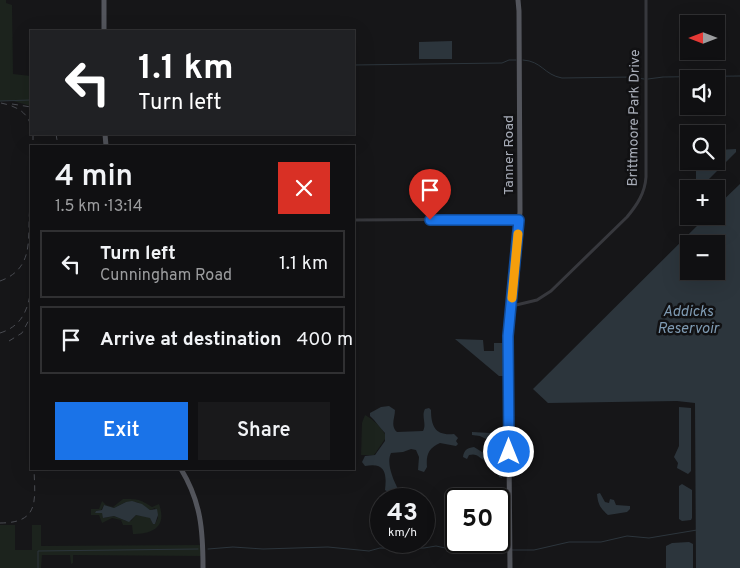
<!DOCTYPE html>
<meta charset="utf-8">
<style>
body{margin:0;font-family:Overpass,sans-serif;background:#19191b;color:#f1f3f6;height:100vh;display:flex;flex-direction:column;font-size:19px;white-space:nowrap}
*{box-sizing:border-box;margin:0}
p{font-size:16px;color:#9c9d9f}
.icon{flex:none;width:28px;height:28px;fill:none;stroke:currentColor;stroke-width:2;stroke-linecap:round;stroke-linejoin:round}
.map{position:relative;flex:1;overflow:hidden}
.drawer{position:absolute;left:30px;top:145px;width:325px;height:325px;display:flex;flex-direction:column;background:#101012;border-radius:0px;box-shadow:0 5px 20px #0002,0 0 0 1px #303032}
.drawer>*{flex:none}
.hud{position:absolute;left:30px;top:30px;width:325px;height:105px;border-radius:0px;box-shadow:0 5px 20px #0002,0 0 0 1px #303032;background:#202124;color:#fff;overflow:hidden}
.needle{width:32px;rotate:270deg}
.buttons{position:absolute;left:680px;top:15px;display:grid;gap:10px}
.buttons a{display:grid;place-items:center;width:45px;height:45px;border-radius:0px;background:#101012;box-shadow:0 5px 20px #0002,0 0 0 1px #303032;font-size:25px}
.speed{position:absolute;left:370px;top:488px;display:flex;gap:10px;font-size:25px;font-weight:700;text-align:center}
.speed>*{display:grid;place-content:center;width:65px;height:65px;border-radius:50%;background:#101012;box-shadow:0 5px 20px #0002,0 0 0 1px #303032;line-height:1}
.speed small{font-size:12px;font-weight:400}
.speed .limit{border:2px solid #111;border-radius:8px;background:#fff;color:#111}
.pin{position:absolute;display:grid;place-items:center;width:42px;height:42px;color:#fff;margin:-51px -21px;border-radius:50% 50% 50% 0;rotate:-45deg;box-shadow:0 0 5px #0007}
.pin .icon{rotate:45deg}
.me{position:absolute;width:55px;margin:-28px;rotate:0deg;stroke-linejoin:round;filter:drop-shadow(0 0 4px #0008)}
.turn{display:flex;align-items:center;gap:18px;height:105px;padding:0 25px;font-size:22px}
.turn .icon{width:65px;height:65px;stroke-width:2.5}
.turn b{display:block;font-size:35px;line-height:42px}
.round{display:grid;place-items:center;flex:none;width:52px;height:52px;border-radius:0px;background:#19191b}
.headline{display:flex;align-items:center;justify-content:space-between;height:85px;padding:0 25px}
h1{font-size:30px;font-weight:600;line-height:38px}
.cta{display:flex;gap:10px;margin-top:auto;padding:10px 25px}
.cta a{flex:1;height:58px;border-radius:0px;background:#1a73e8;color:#fff;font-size:20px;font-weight:600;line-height:58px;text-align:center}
.cta a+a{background:#19191b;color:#f1f3f6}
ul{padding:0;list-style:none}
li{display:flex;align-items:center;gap:15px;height:68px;margin:0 10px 8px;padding:0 15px;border:2px solid #303032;border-radius:0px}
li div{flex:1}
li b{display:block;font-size:19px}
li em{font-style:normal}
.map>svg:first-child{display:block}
</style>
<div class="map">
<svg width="740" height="568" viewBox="0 0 740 568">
<rect width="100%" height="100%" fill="#161618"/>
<!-- green -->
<path fill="#1c231d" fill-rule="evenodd" d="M0,0h6v3l6,2 1,69 18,2v30l-18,-5h-13z
M365,415c8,4 15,11 20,19v5l-11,16h-13l1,-32z
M123,499c16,0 16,0 29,8l7,-3c8,22 -5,30 -26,30l-1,-9h-9l-2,-5 -9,-2 -10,5 -3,-8h-8v-6h8l3,-8 4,4 7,2zM126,502h11l13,8 5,-2 3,10 -3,6h-2l-3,-7 -14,-2 -5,6h-5l-12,-5 -10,2 -2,-5h-7l1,-2 5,-1 3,-5 10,3z
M0,525h15v25h17v-25h9v21l160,-1v11l-128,-1v8l-2,1 -1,-9h-28l-1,13h-41z"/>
<!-- water -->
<path fill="#2c353c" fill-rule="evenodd" d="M452,41v18h-33v-17z
M736,149v3l-37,37h-3v-25l2,-3h18v-11z
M740,184v384h-44l-1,-165 -18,-2 -129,2 -15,-14 174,-173h9v-9zM689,244h27v27h-27z
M455,339l28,1 1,11h10v-8h11v33h-6z
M389,406l6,4c0,8 -5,16 2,22l26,-1c4,-7 -2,-15 2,-22l4,-1 2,2c0,17 5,26 23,24l4,4 -2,3 2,3 -2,2 -16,-3c-12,5 -14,13 -13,24l-3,5 -6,-2 1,-13 -3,-7 -5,-1 -8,3 -12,1c-5,10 2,26 7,36l-2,3h-8l-3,-2c2,-17 0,-28 -20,-24l-3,-4 3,-6 10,-1 10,-14v-8c-6,-6 -9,-12 -15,-17v-3l11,-6z
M679,407l12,1v63l-3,3 -11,-6 1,-5 -4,-6 5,-11z
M502,430l1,12 -5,3 -18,-9 -8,-1v-3l18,1z
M474,447l8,5 20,6 2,10 -2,10 -3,-1c-1,-3 -2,-8 -4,-12 -2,-5 -6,-3 -11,-5 -6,-3 -7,-7 -15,-5l-2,4 -4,-2c1,-7 4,-9 11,-10z
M682,484l10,6v28l-1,2 -9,1 -3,-2v-33z
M600,493l5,9 4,1 1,-4 4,1 2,5 14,1v3l-3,3 -19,3c-8,-7 -10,-11 -11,-21z
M132,501l10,3 8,6 7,-1 1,6 -3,9h-2l-3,-6 -14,-3 -7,7 -15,-6 -11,2 -1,-5h-7l1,-2 6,-1 2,-5 10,3 12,-6z
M689,542l4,2v24h-27v-22l6,-3z"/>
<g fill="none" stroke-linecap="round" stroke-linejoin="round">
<!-- stream -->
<path stroke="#2c353c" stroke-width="1" d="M523,60c19,1 21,15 39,18l70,-1 12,2
M354,65l148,-2 7,-3h7
M648,79l15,-2 77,-1
M0,101l31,-1
M208,549l25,-2 30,2 65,-2 41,4 11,-3h44l12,-2 14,3 9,-1 14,3 18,-3 17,2
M512,550h22l35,-8h32l26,-6 22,2 48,-8
M38,568v-17l160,-2"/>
<!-- minor -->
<path stroke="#37383d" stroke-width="3" d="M354,220l165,-1
M512,306l25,-6 14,-9 76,-74c10,-12 18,-24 19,-40v-177"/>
<!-- major -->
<path stroke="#53555c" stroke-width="5" d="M104,0v31
M105,134l1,12
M181,469c20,33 22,61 22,99
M510,568l-2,-228 12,-128 -1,-201 -1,-11"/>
<!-- rail -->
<path stroke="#4a4c52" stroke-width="1" stroke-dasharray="6 5" stroke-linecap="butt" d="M1,103c14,3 26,8 30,23
M12,104l19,3
M33,134v12
M56,134l2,12
M0,281c39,-14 25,-51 31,-82
M0,333c22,-7 28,-23 31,-44
M9,341l13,-8 9,-17
M0,523c40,0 35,-23 34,-54"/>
</g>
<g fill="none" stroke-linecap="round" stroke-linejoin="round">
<!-- route casing -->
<g stroke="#114b97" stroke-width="12">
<path id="route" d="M430,220h89l-11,116 1,116"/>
</g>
<!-- route -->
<use href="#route" stroke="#1a73e8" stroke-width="9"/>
<!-- slow -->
<path stroke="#f59e0b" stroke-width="9" d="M512,298l6,-64"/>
</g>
<g text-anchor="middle" stroke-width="5" stroke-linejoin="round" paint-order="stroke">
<!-- street labels -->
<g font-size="14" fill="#a8adb8" stroke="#111113">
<text transform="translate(633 118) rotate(-89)" y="5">Brittmoore Park Drive</text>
<text transform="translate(508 155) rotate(-90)" y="5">Tanner Road</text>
</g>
<!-- water labels -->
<g font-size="15" font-style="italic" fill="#7f9bb3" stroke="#111113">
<text x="688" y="316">Addicks<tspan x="688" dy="17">Reservoir</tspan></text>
</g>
</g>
</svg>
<div class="buttons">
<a><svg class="needle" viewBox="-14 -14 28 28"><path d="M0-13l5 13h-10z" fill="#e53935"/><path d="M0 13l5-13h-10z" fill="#9c9d9f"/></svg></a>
<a><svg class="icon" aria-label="sound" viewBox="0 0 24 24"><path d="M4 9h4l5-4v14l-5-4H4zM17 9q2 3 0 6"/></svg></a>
<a><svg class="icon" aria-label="search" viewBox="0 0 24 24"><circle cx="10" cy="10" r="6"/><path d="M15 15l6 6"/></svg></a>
<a>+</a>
<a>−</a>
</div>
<div class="speed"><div>43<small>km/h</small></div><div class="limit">50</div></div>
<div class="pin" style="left:430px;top:220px;background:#d93025"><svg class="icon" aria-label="arrive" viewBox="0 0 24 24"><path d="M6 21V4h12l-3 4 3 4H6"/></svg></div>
<svg class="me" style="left:509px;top:452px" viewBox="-20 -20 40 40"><circle r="17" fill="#1a73e8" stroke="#fff" stroke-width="3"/><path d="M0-11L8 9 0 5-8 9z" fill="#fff"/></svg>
<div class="hud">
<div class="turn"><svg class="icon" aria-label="left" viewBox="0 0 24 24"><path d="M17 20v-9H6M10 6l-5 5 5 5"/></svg><div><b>1.1 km</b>Turn left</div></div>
</div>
<section class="drawer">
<div class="headline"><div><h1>4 min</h1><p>1.5 km · 13:14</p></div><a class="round" style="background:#d93025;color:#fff"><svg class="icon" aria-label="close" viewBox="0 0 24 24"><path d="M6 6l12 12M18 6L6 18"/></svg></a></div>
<ul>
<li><svg class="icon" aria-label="left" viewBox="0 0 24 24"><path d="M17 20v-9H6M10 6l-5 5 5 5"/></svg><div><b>Turn left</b><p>Cunningham Road</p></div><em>1.1 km</em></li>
<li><svg class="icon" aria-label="arrive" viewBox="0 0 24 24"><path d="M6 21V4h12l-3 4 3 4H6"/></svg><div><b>Arrive at destination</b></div><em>400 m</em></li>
</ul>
<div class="cta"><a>Exit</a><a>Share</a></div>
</section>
</div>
